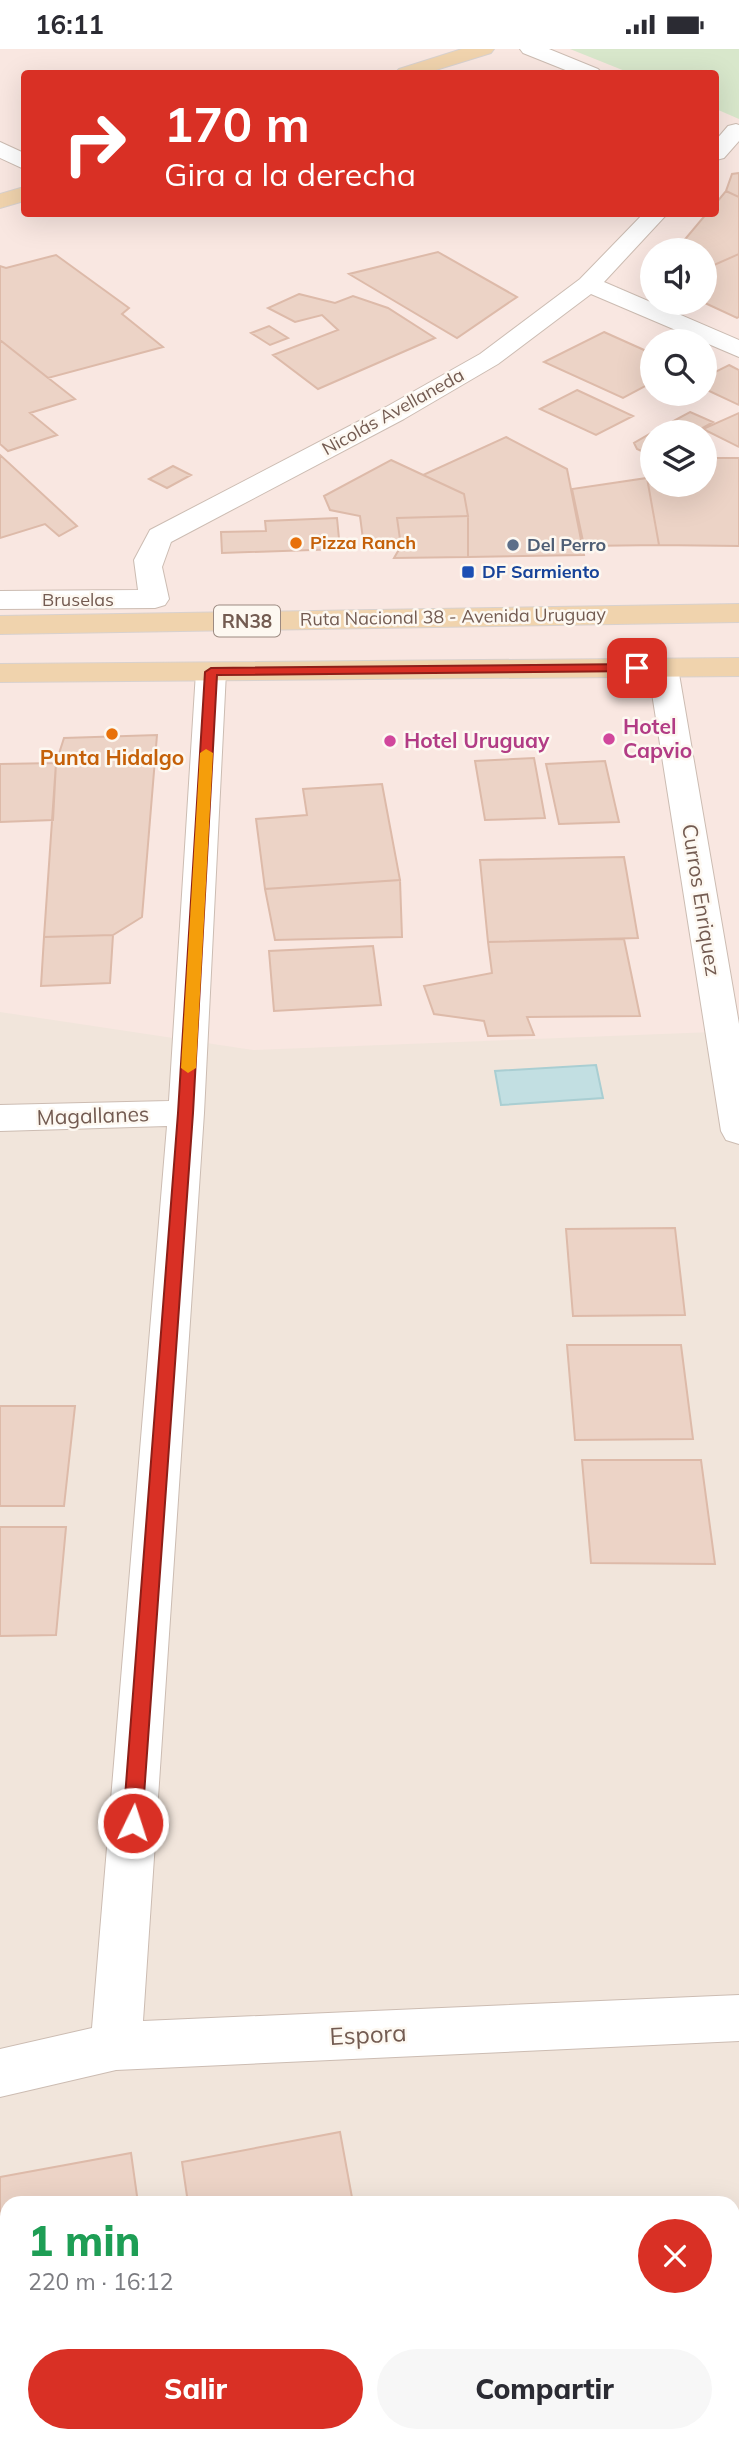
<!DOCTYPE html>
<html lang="es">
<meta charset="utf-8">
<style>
body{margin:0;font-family:Mulish,sans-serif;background:#f7f7f7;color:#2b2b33;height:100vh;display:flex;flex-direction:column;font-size:26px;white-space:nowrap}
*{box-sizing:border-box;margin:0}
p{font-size:23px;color:#7c7c81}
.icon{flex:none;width:38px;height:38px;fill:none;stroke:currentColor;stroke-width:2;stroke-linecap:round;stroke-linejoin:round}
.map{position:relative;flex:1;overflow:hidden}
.details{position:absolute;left:0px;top:2147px;width:740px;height:247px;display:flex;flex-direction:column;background:#fff;border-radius:21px 21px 0 0;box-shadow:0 7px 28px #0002}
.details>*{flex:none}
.top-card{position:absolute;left:21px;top:21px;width:698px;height:147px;border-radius:7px;box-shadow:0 7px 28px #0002;background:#d93025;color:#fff;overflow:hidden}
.tools{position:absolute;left:640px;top:189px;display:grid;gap:14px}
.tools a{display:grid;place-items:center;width:77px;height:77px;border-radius:50%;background:#fff;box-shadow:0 7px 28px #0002;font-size:35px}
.pin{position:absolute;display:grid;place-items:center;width:60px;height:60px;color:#fff;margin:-30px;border-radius:14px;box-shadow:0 4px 10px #0006}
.me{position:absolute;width:77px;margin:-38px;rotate:4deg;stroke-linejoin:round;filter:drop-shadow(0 0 5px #0008)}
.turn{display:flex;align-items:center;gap:24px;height:147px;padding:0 28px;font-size:32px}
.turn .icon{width:91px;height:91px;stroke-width:2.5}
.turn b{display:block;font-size:49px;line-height:60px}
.round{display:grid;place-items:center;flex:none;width:74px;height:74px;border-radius:37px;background:#f7f7f7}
.summary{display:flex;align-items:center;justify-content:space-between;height:119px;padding:0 28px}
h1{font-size:42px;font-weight:800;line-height:52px;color:#1e9e55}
.action{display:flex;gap:14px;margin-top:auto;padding:14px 28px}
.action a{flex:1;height:80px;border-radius:42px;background:#d93025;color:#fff;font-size:28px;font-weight:800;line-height:80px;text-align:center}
.action a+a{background:#f7f7f7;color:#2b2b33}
.status{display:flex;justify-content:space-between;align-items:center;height:49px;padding:0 35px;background:#fff;direction:ltr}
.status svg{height:19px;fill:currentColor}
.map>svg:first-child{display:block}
</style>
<div class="status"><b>16:11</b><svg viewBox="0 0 49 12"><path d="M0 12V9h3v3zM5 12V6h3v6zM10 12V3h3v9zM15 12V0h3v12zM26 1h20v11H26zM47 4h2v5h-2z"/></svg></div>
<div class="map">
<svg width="739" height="2393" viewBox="0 0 739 2393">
<rect width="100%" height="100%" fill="#faf4eb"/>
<!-- residential -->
<path fill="#f1e5db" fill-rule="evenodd" d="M0,0h739v2393h-739zM24,24h692v140h-692zM653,201h52v53h-52zM653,292h52v53h-52zM653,383h52v53h-52zM7,2154h726v233h-726z"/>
<!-- commercial -->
<path fill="#f9e7e1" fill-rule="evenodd" d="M0,0h627l55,24h-658v140h692v-124l23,10v932l-486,19 -253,-38zM653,201h52v53h-52zM653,292h52v53h-52zM653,383h52v53h-52z"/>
<!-- green -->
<path fill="#d8e7cb" d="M570,0h169v70l-23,-10v-36h-86z"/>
<!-- water -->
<path fill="#c2dfe2" stroke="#a9ced2" stroke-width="2" d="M596,1016l7,33 -102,7 -6,-34z"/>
<!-- building -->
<path fill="#ecd3c6" stroke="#ddbaa9" stroke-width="2" d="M739,124v24l-13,-6 6,-17z
M726,142l13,6v57l-34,15v-19h-29l31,-37h9v-10z
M438,203l79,45 -60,41 -108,-64z
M739,205v63l-2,1 -32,-15v-34z
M56,206l73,53 -7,6 41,33 -115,31 -48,-38v-74l6,2z
M299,245l36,9 18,-7 35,12 47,30 -117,51 -45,-34 65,-25 -16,-15 -27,7 -27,-14z
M269,277l19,12 -18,7 -19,-12z
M604,283l49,22v28l-30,16 -79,-36z
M0,291l75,59 -45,14 27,22 -49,16 -8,-7z
M729,316l10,5v35l-34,-16v-12z
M577,341l56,26 -37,19 -56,-26z
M690,363l23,10 -18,10h-42z
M739,364v34l-36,-18z
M653,383v24h-1l-15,-7 -3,-6z
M506,388l61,32 17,86 -116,2v-41l-4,-22 -41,-19z
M0,406l77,71 -18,10 -14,-12 -45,14z
M705,409h34v88l-80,-1 -12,-67 6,-8v15h52z
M391,411l73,34 4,22 -71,2 4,28 -37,1 -4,-31 -30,-6 -6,-14z
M173,417l18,9 -24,13 -18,-9z
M647,429l12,67 -75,1 -12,-57z
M468,467v41l-74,1 7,-12 -4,-28z
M337,469l3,31 -118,4 -1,-21 45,-1 -1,-10z
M157,686l-15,182 -29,18 -69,2 12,-174 8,-25z
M534,709l11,60 -60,2 -10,-59z
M605,712l14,61 -60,2 -13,-60z
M56,714l-3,57 -53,2v-58z
M382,735l18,96 -135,9 -9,-70 51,-4 -4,-26z
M624,808l14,81 -150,4 -8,-82z
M400,831l2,57 -127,3 -10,-51z
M113,886l-3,48 -69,3 3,-49z
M624,890l16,77 -113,1 7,18 -46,1 -4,-15 -50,-7 -10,-28 68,-13 -4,-31z
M373,897l8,59 -107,6 -5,-60z
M675,1179l10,87 -112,1 -7,-87z
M567,1296h114l12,94 -118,1z
M0,1357h75l-11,100h-64z
M582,1411h119l14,104 -124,-1z
M0,1478h66l-10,108 -56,1z
M340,2083l13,71h-165l-6,-41z
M131,2104l7,50h-131v124l-7,2v-152z"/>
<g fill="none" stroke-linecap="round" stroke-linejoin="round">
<!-- minor casing -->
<g stroke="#ccbcb2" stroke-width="2">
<path id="minor" d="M520,0h29l49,20 4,4h-29l-50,-20z
M736,75l3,1v16l-15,17 -8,2v-20l12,-14z
M0,93l24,11v16l-24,-11z
M644,164h24l-64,69 135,58v17l-148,-63 -93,70 -94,55 -233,123 -9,25 7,32 -4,6 -10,3 -155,1v-18l138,-1 -4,-30 16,-30 236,-123 94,-53 100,-75z
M663,610l11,3 4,6 61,356v120l-13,-4 -5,-9 -73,-463 4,-6z
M211,614l11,3 4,6 -22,441 -61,908 596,-26v46l-623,29 -116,27v-48l92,-21 75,-902 -167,5v-26l169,-4 27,-429 4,-6z"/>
</g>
<!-- major casing -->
<g stroke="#d8d1ce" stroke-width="2">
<path id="major" d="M462,0h32l-3,4 -65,20h-31l4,-4z
M24,138v14l-24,7v-14z
M739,555v18l-739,12v-18z
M739,609v18l-739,6v-18z"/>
</g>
<!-- minor -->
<use href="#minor" fill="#fff" fill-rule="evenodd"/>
<!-- major -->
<use href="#major" fill="#f0d3ad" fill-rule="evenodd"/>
</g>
<!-- route -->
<path fill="#d93025" stroke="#8d1f18" stroke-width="2" d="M637,615l6,4 -1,3 -425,4 -24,438 -51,710 -2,6 -7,2 -7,-2 -3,-6 55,-710 27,-441 6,-4z"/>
<!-- slow -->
<path fill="#f59e0b" d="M206,700l7,4 -17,315 -8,5 -7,-5 19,-315z"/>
<!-- markers -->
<g fill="#e8710a" stroke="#fdf8f1" stroke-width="2.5">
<circle cx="296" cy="494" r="7"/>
<circle cx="112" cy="685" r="7"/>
</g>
<circle fill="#5c6f8a" stroke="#fdf8f1" stroke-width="2.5" cx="513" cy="496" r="7"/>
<rect fill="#1a4fb4" stroke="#fdf8f1" stroke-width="2.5" x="461" y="516" width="14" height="14" rx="3.5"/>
<g fill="#d1479c" stroke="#fdf8f1" stroke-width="2.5">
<circle cx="609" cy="690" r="7"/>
<circle cx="390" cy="692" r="7"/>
</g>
<g text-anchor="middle" stroke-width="5" stroke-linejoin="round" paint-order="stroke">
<!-- far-street labels -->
<g font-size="18" fill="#735b51" stroke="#fdf8f1">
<text transform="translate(393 363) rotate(-29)" y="6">Nicolás Avellaneda</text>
<text x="78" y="557">Bruselas</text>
<text transform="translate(453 568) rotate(-1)" y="6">Ruta Nacional 38 - Avenida Uruguay</text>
</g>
<!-- far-food labels -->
<g font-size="18" font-weight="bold" fill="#c56008" stroke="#fdf8f1" text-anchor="start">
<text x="310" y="500">Pizza Ranch</text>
</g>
<!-- far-service labels -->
<g font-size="18" font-weight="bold" fill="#4e5e75" stroke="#fdf8f1" text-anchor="start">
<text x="527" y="502">Del Perro</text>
</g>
<!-- far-transit labels -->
<g font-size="18" font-weight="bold" fill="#164399" stroke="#fdf8f1" text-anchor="start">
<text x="482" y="529">DF Sarmiento</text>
</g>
<!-- shield labels -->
<rect fill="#fdf8f1" stroke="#9c8a81" stroke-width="2" x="214" y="556.5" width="66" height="31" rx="5"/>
<g font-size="19" font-weight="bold" fill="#735b51">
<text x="247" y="579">RN38</text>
</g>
<!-- hotel labels -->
<g font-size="21" font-weight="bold" fill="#b23c85" stroke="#fdf8f1" text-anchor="start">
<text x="623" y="685">Hotel<tspan x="623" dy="24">Capvio</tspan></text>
<text x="404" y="699">Hotel Uruguay</text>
</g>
<!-- food labels -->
<g font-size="21" font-weight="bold" fill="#c56008" stroke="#fdf8f1">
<text x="112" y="716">Punta Hidalgo</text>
</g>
<!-- street labels -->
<g font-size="21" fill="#735b51" stroke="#fdf8f1">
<text transform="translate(701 851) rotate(81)" y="7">Curros Enriquez</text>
<text transform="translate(93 1067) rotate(-2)" y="7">Magallanes</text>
</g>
<!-- near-street labels -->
<g font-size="24" fill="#735b51" stroke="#fdf8f1">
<text transform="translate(368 1986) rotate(-3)" y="8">Espora</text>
</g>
</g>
</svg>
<div class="tools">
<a><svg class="icon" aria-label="sound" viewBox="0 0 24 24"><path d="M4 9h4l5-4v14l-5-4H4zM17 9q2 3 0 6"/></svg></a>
<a><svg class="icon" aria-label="search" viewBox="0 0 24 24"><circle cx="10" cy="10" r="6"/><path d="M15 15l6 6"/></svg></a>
<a><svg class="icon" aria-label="layers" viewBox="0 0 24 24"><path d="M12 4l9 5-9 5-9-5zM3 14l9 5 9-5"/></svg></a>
</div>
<div class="pin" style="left:637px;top:619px;background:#d93025"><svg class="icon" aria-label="arrive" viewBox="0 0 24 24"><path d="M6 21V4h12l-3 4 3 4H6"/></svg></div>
<svg class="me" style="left:133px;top:1774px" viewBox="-20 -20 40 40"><circle r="17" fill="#d93025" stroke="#fff" stroke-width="3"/><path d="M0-11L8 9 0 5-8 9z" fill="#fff"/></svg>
<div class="top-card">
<div class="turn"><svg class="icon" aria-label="right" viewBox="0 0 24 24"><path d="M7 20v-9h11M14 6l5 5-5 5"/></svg><div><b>170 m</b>Gira a la derecha</div></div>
</div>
<section class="details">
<div class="summary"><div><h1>1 min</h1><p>220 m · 16:12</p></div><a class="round" style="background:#d93025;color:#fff"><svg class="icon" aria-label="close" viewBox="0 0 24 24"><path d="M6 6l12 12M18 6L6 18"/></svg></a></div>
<div class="action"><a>Salir</a><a>Compartir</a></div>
</section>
</div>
